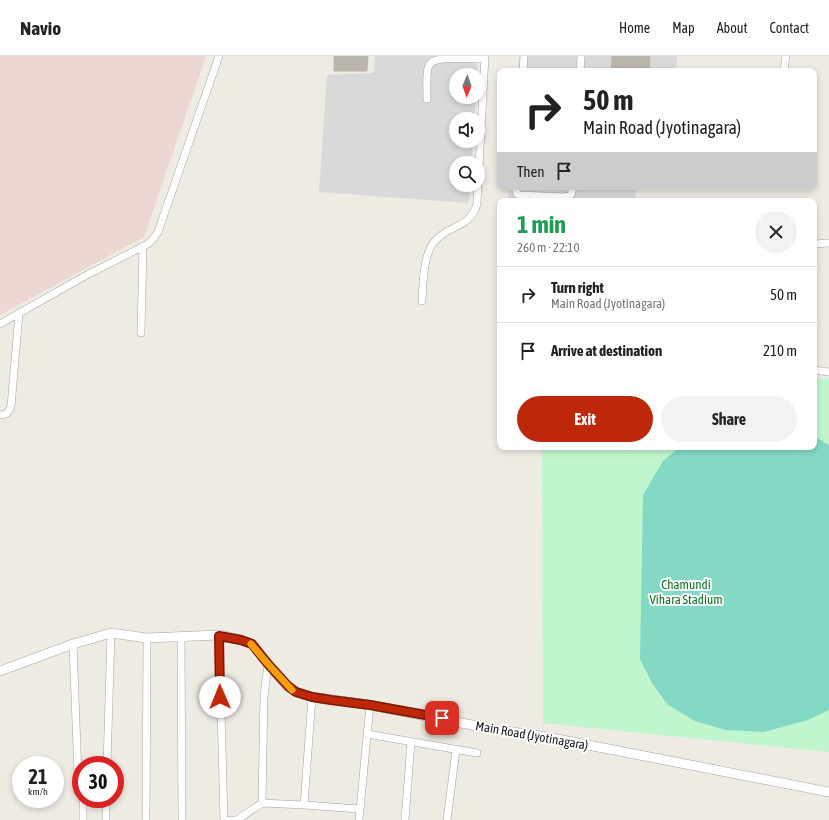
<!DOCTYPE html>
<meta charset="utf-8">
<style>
body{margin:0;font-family:"Asap Condensed",sans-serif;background:#f2f2f2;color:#222;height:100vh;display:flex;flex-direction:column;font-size:15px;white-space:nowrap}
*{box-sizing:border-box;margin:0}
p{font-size:13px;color:#767676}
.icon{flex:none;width:22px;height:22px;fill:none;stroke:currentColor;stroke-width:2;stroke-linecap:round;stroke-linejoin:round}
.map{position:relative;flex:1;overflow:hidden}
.sheet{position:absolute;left:497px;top:142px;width:320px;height:252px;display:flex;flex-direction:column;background:#fff;border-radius:8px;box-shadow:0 2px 6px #0003}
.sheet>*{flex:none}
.hud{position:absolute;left:497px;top:12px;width:320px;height:122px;border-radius:8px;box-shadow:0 2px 6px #0003;background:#fff;color:#222;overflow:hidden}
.needle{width:26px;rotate:182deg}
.tools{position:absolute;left:449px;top:12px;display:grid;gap:8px}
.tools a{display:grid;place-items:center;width:36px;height:36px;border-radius:50%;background:#fff;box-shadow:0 2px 6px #0003;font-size:20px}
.speed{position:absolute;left:12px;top:700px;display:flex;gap:8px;font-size:20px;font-weight:700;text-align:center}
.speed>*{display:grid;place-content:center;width:52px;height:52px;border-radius:50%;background:#fff;box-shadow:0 2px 6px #0003;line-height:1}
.speed small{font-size:10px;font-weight:400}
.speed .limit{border:6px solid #d22;background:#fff;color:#111}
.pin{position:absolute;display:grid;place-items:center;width:34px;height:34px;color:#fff;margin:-17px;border-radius:8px;box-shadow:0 2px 6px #0006}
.me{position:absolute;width:44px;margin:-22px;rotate:359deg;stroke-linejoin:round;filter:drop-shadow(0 0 3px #0008)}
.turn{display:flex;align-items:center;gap:14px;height:84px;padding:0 20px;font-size:18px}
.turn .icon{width:52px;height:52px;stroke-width:2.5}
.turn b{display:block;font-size:28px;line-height:34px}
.then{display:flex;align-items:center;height:38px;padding:0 20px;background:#0003;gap:8px;font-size:15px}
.round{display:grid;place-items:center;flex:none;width:42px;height:42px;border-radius:21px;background:#f2f2f2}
.summary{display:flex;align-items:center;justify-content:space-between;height:68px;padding:0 20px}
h1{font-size:24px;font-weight:700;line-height:30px;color:#1e9e55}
.cta{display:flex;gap:8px;margin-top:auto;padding:8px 20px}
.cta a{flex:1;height:46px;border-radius:24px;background:#be270a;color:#fff;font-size:16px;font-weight:700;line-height:46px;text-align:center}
.cta a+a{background:#f2f2f2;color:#222}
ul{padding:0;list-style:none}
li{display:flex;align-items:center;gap:12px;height:56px;padding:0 20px;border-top:1px solid #e0e0e0}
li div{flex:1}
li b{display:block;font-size:15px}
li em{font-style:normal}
header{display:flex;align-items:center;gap:24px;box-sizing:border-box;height:56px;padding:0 20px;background:#fff;border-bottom:1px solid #e0e0e0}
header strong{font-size:19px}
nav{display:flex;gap:22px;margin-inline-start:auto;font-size:14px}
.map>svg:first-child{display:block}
</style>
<header>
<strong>Navio</strong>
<nav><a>Home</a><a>Map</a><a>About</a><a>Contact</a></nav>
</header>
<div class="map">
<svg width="829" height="764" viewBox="0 0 829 764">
<rect width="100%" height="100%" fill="#edebe2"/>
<!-- residential -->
<path fill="#dad9d9" d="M375,0h103l-1,19h-21v22h20l-2,22h-18v22h17l-1,22h-16v22h14l-1,18 -150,-11 8,-117 47,-2z
M519,0h158l-1,15h-158z
M509,131h127l-1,14 -45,-1 -1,1h-81z"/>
<!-- commercial -->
<path fill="#edd7d2" d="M0,0h206l-62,181 -144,78z"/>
<!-- park -->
<path fill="#c0f6cd" d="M814,322l15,1v373l-286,-29 -1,-276h272z"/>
<!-- pitch -->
<path fill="#84d9c5" d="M814,380l15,9v265l-21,10 -44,12 -38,-2 -31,-9 -27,-16 -16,-22 -12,-24 3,-164 20,-34 17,-14h134z"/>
<!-- building -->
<path fill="#b9b4ac" stroke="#beb4a5" d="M334,0h34l-1,15h-33z
M612,0h38l-1,15h-38z"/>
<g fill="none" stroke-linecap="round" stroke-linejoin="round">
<!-- minor casing -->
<g stroke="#a3a3a3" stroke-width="8">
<path id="minor" d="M523,15l1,-15
M580,15l1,-15
M784,15l2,-15
M427,43c0,-9 -1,-22 1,-31 1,-4 5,-7 9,-8 13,-3 34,-1 48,-1
M515,131l2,7 3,1 44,2 7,-2 2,-8
M814,188l15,-1
M422,245c1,-17 1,-47 13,-60 14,-17 35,-12 42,-37l8,-148
M0,268l85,-48 63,-32 5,-5 5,-7 61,-176
M141,277l2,-87
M814,314l15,2
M0,359c7,0 9,-3 11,-9l8,-92
M219,579l5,185
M181,580l1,184
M73,588l5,131 3,13
M367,678l110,19
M107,709l4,-132
M262,747l2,-107 4,-32
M304,749l8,-108
M83,764v-21
M106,764v-21
M146,764l1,-182
M230,764h7l25,-17 42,2 56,4
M359,764l11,-115
M405,764l6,-78
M447,764l9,-70"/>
</g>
<!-- tertiary casing -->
<g stroke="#a3a3a3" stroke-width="10">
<path id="tertiary" d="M0,615l73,-27 38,-11 36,5 72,-3 22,5 11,4 16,20 19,22 9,6 16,5 58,8 122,24 55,8 282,55"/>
</g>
<!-- minor -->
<use href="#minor" stroke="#fff" stroke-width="7"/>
<!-- tertiary -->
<use href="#tertiary" stroke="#fff" stroke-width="9"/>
</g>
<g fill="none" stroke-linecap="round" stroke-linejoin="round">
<!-- route casing -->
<g stroke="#7c1906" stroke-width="10">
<path id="route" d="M220,641l-1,-61 22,4 11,4 16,20 20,22 8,6 16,5 19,3 39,5 72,13"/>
</g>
<!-- route -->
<use href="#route" stroke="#be270a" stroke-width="7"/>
<!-- slow -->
<path stroke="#f59e0b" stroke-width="7" d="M251,588l17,20 24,26"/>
</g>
<g text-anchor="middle" stroke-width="4" stroke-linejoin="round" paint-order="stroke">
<!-- park labels -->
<g font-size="13" fill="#117329" stroke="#fff">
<text x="686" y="533">Chamundi<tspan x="686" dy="15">Vihara Stadium</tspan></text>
</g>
<!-- street labels -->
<g font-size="13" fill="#1c1c1c" stroke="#fff">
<text transform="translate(532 679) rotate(10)" y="5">Main Road (Jyotinagara)</text>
</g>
</g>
</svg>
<div class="tools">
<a><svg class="needle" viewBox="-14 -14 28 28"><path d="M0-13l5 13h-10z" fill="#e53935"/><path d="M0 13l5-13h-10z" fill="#767676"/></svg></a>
<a><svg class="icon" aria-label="sound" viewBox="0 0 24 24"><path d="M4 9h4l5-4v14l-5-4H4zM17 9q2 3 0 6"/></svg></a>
<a><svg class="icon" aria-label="search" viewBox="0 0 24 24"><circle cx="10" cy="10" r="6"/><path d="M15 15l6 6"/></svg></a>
</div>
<div class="speed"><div>21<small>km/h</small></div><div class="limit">30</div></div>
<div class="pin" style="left:442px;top:662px;background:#d93025"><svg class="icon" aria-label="arrive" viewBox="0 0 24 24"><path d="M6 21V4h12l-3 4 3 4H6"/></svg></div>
<svg class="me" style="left:220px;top:641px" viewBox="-20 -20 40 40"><circle r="19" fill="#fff"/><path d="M0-13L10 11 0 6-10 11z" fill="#be270a"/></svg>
<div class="hud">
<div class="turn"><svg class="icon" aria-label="right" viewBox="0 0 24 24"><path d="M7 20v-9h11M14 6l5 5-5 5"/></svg><div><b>50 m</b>Main Road (Jyotinagara)</div></div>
<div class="then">Then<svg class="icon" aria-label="arrive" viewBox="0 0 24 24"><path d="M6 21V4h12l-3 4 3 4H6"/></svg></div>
</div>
<section class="sheet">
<div class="summary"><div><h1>1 min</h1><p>260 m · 22:10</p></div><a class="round"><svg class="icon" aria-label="close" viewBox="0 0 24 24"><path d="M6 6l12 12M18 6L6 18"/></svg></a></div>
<ul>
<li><svg class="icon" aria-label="right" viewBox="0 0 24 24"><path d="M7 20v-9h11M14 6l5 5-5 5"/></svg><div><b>Turn right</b><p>Main Road (Jyotinagara)</p></div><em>50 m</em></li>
<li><svg class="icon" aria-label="arrive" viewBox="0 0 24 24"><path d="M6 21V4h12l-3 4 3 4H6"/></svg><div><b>Arrive at destination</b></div><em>210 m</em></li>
</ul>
<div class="cta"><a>Exit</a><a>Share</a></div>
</section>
</div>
